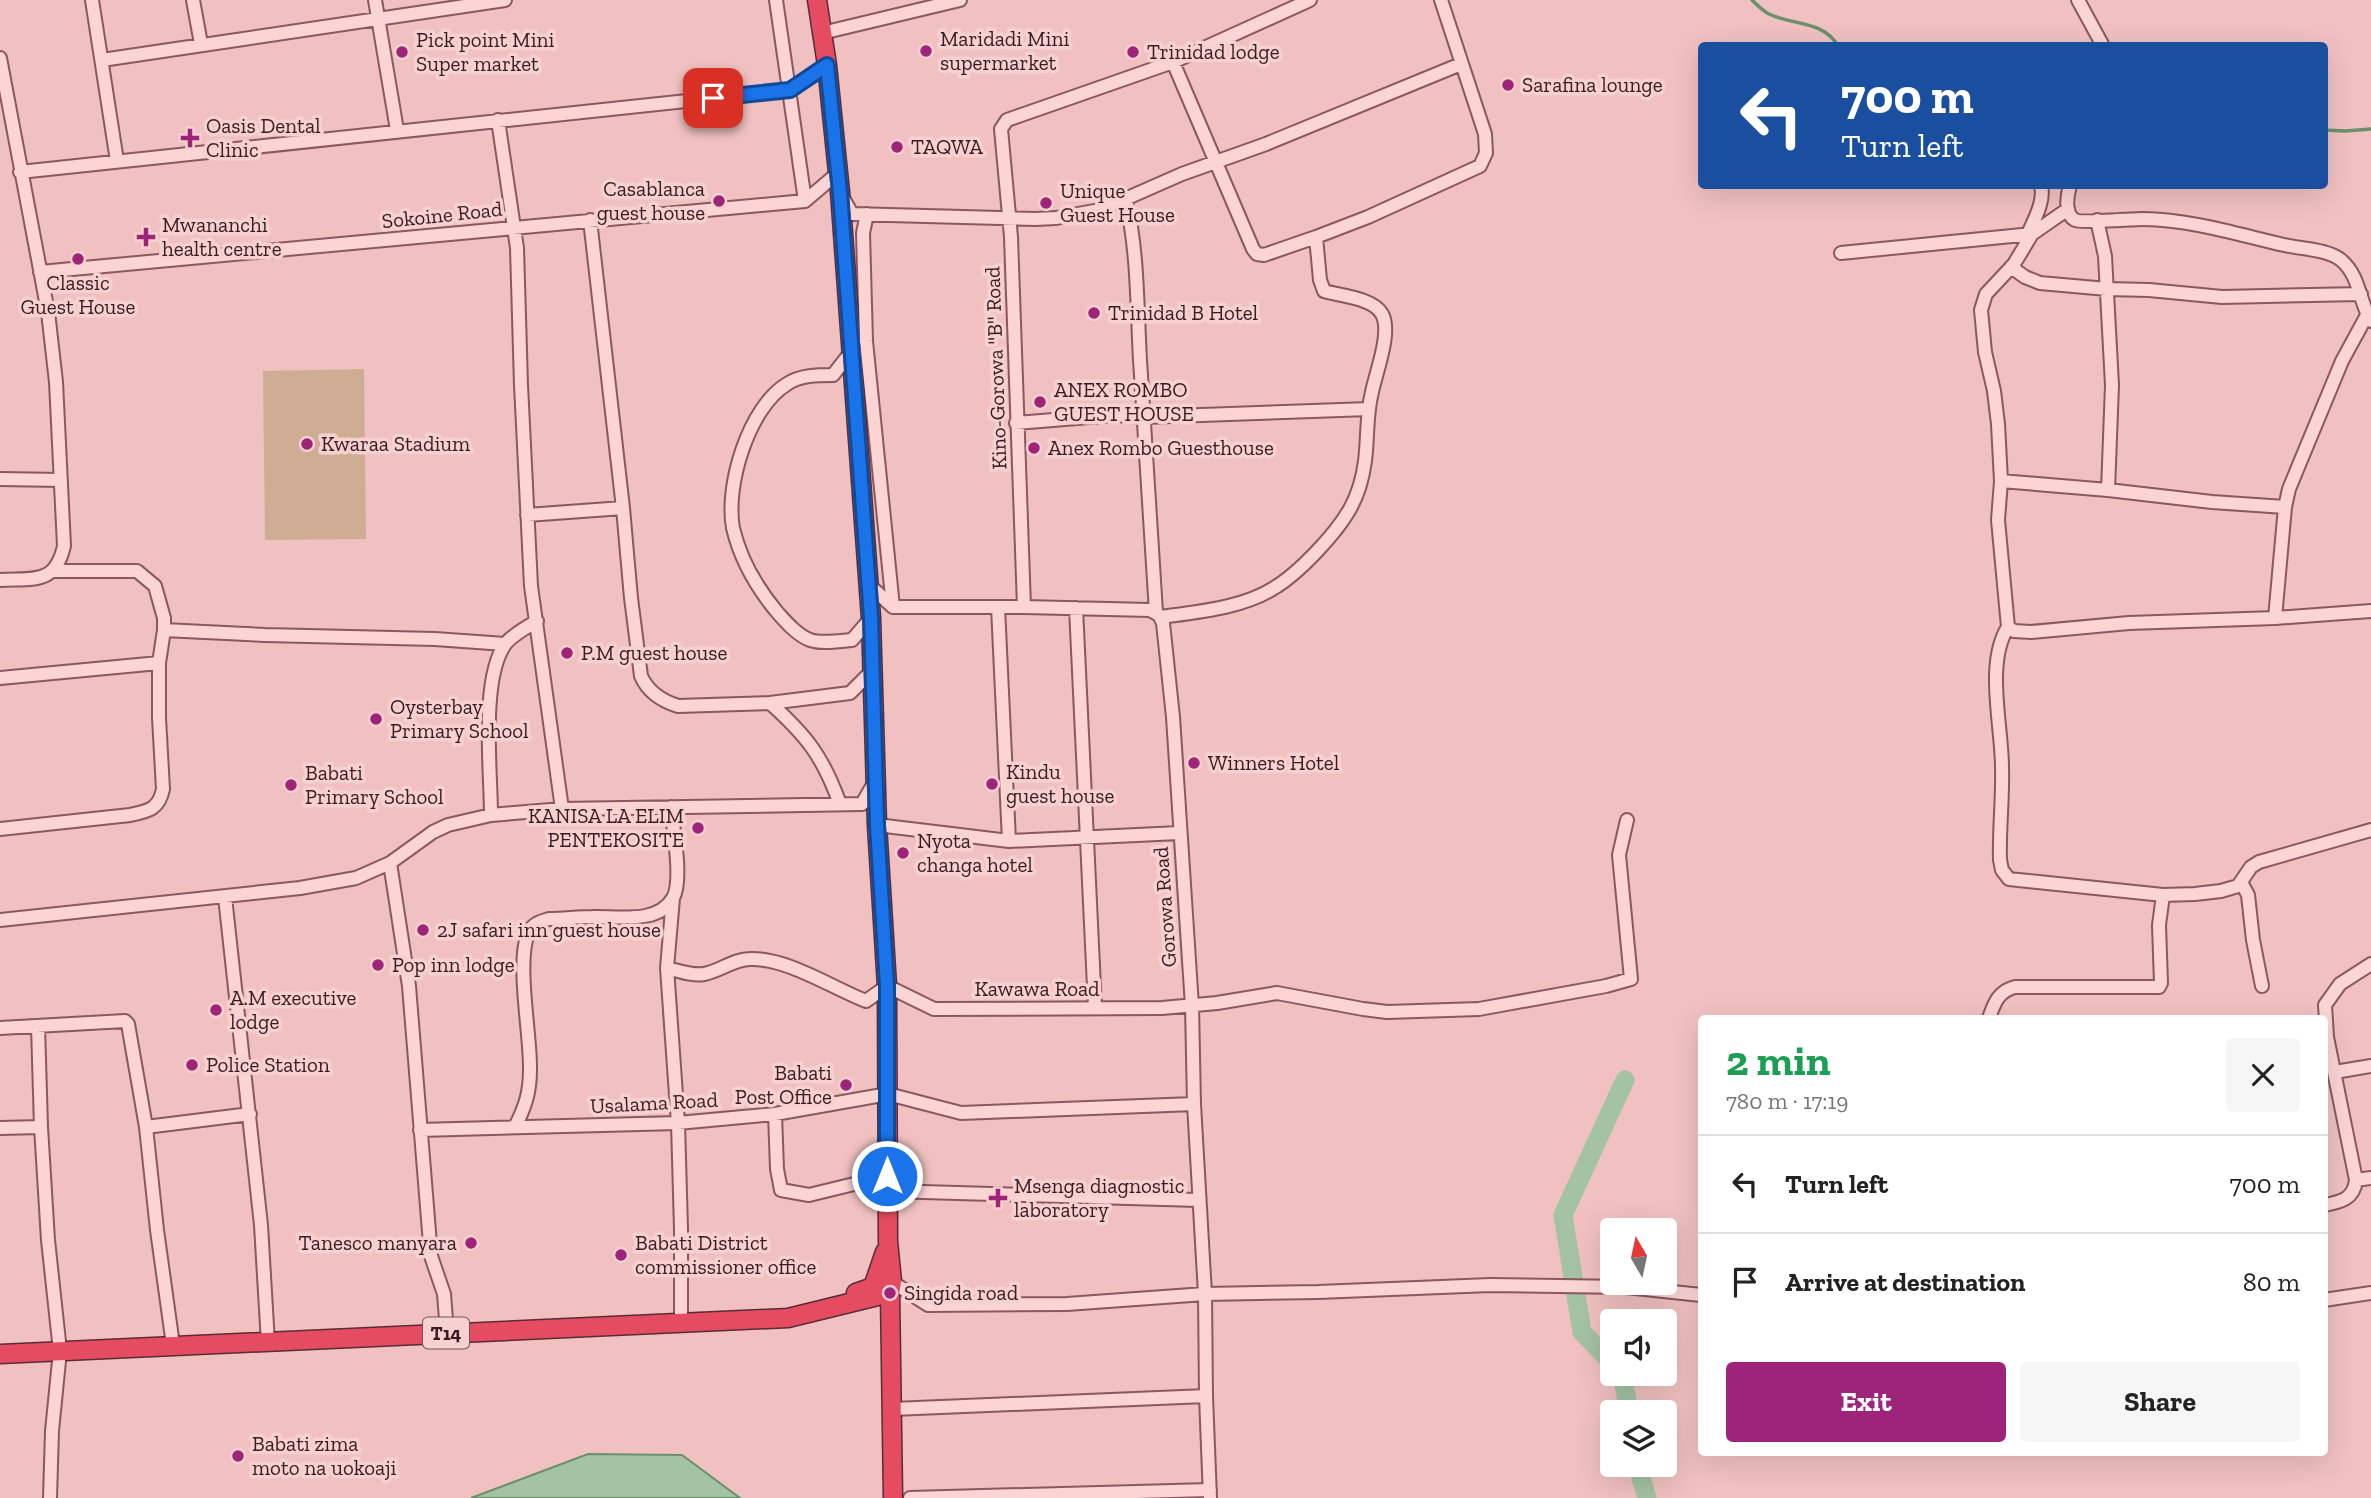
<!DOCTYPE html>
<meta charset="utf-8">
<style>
body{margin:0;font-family:"Zilla Slab",serif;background:#f6f6f6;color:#222;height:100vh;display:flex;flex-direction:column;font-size:26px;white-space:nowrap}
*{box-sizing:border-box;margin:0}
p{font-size:23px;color:#767676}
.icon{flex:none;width:38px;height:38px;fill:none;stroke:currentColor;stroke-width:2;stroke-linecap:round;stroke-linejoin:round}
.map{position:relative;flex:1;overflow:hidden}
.drawer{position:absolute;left:1698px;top:1015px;width:630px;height:441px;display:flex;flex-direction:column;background:#fff;border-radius:7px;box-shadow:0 7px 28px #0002}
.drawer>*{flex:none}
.top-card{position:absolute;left:1698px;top:42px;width:630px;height:147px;border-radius:7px;box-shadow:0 7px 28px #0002;background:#1a4fa0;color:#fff;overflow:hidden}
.needle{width:46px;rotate:351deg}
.controls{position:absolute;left:1600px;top:1218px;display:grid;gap:14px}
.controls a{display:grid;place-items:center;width:77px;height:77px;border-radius:7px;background:#fff;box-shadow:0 7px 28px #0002;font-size:35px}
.pin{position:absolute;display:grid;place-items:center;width:60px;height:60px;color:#fff;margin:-30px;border-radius:14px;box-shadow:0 4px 10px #0006}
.me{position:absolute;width:77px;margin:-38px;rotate:0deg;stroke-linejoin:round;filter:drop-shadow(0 0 5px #0008)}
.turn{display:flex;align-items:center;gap:24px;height:147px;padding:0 28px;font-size:32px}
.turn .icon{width:91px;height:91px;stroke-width:2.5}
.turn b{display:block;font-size:49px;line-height:60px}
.round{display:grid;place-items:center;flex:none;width:74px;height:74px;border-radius:7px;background:#f6f6f6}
.head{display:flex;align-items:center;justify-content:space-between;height:119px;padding:0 28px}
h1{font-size:42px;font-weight:700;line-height:52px;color:#1e9e55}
.primary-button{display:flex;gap:14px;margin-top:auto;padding:14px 28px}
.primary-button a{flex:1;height:80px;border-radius:7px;background:#9d2479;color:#fff;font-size:28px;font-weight:700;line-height:80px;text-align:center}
.primary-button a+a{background:#f6f6f6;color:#222}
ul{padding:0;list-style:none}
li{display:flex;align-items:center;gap:21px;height:98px;padding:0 28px;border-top:2px solid #e0e0e0}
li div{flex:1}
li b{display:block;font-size:26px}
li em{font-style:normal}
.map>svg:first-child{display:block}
</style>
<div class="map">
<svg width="2371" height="1498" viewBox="0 0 2371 1498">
<rect width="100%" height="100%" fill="#f0c1c0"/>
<!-- green -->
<path fill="#cfad94" d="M364,369l2,170 -101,1 -2,-169z"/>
<!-- water -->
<path fill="#a4c2a4" stroke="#6a916c" stroke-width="2" d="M588,1454l94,1 58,43h-269z"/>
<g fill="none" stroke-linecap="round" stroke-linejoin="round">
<!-- stream -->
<path stroke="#6a916c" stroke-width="3.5" d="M1752,0c5,5 11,11 17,14 25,12 54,6 69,32
M2324,130l21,1 26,-2"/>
<!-- river -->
<path stroke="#a4c2a4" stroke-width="19" d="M1612,1363l-30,-31 -19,-117 62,-135
M1622,1374l7,38
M1637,1465l10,33"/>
<!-- minor casing -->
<g stroke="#8b5760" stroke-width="16">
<path id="minor" d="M92,0l25,161
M193,0l8,44
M375,0l22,130
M776,0l29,201
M2078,0l25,46
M822,33l138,-33
M0,58l48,254 8,70 8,164c-9,39 -30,32 -64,34
M102,60l403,-60
M1173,62l80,187 4,5 7,1 52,-18 52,-20 112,-51 6,-13 -1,-19 -44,-134
M498,120l19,128 4,137 10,201 31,223
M20,172l770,-82 37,-25
M2070,186c-3,9 -6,28 5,34 5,3 57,-1 68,-1 51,1 93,15 141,26 17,4 43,4 57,15 19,16 18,41 30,61
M843,198l9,16 183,5 21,-1 44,-8 82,-36 84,-30 195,-80
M1126,200c12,53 11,106 14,160 5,84 10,168 16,252
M2068,209l-36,25 -18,30 -28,30 -5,16 4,42 9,39 4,33 3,57 -3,39 10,107 6,4 17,1 98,-9 146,-5 96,-7
M867,214l-4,19 3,108 27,266
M590,220l33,288 8,90 10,78c7,16 21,25 37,30l92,-3 80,-10 23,-23
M2097,220l8,36 7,129 -4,105
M2028,234c6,-14 17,-33 13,-48
M1841,253l191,-19
M2011,267l14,10 15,6 67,6 42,1 73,7 139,-3
M40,272l765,-71 33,-28
M851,352l-18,23c-15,0 -33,0 -46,9 -38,23 -62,101 -54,144 7,30 24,60 44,84 9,10 20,23 33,28 11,4 29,1 42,0l19,-22
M1016,423l98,-8 31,2 224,-8
M0,479l61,1
M2001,481l107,9 104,12 73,5
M527,515l96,-7
M869,585l24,22h131l126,3 9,5 4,8 10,94 19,289 2,98 11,190 1,102 4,102
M998,607l11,234
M1024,607l-13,-370 -10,-108 6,-9 166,-58 137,-62
M1076,608l19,400
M1161,617c36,-5 82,-9 113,-29 25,-15 63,-55 77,-81 7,-13 12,-31 14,-46 3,-23 1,-46 7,-69 4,-20 20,-60 10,-78 -9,-16 -41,-18 -58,-23l-4,-11 -4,-43
M2275,618l10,-111 4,-18 53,-128 25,-46
M2008,627c-23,36 -6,99 -6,140 1,31 -3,62 -2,93l2,10 7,9 154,16 32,-1 26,-3 17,-5 13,-19 8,-5 112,-32
M164,630l101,5 170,4 70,5
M0,678l159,-15
M770,703c37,33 53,54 70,101
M491,815c0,-43 -11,-138 15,-172 8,-9 21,-16 31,-22
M877,825l132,16 170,-8
M0,829l130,-14c19,-4 29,-6 33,-26l-4,-71v-55l5,-33v-12l-9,-32 -18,-15h-83
M390,863l19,123 22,270 13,38 3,38
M2241,882l7,13 5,45 9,46
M225,897l36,328 7,118
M673,898l-6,70 11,155 3,106v95
M0,920l300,-32 56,-10 34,-15 43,-31 15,-7 43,-10 71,-6 300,-5 12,-21
M667,968c12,3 25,8 37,6 16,-3 30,-15 46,-15 38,-1 82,29 116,42l21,-15 47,23 228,-1 55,-5 60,-10 86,16 24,3 92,-3 127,-23 25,-7 -12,-124 8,-35
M1989,1018c5,-14 9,-27 26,-31h144l2,-4 -2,-58 4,-30
M38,1026l3,101 7,113 12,111 -8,80 -2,67
M0,1028l125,-7 3,3 18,103 11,103 16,115
M2335,1072l36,-6
M775,1114l2,55 4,21 28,5 78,-19
M146,1127l104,-13
M515,1127c10,-20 15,-34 15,-57 1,-33 -14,-107 -2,-136 4,-10 11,-12 21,-15 14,0 29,-2 43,-2 24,-1 66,8 81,-19 10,-17 0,-70 -2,-91
M0,1128l41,-1
M420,1130l258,-7 97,-9 113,-20 73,19 233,-9
M2356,1180l-29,-143 -2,-32 15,-21 31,-20
M888,1191l310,9
M2324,1205c17,-3 30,-6 32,-25l15,-2
M892,1282l36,23 139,-1 138,-10 113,-2 172,-7 136,2 75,8
M2324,1300l47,-7
M893,1409l313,-13
M910,1498l300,-8"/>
</g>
<!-- highway casing -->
<g stroke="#582c36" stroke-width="21">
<path id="highway" d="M817,0l10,65 13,127 31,426 6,207 10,161 1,255 4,41 -2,11 3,205
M856,1293l17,-6 12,-35
M0,1354l788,-36 102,-25"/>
</g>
<!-- minor -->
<use href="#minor" stroke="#fbd4d4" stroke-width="12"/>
<!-- highway -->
<use href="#highway" stroke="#e54c61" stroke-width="18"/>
</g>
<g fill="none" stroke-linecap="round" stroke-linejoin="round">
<!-- route casing -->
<g stroke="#114b97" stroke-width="18">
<path id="route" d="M713,98l77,-8 37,-25 13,127 31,426 6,207 10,161v190"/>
</g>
<!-- route -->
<use href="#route" stroke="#1a73e8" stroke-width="12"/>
</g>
<!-- markers -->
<g fill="#9d2479" stroke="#f7d1d0" stroke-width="2.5">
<circle cx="926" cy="51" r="7"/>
<circle cx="402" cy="52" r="7"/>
<circle cx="1133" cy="52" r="7"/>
<circle cx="1508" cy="85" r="7"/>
<path d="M186.5 127.5h7v7h7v7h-7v7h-7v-7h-7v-7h7z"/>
<circle cx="897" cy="147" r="7"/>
<circle cx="719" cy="201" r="7"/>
<circle cx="1046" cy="203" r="7"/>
<path d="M142.5 226.5h7v7h7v7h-7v7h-7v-7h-7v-7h7z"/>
<circle cx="78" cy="259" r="7"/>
<circle cx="1094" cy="313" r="7"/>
<circle cx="1040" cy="402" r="7"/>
<circle cx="307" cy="444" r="7"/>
<circle cx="1034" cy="448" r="7"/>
<circle cx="567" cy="653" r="7"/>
<circle cx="376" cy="719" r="7"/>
<circle cx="1194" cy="763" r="7"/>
<circle cx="992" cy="784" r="7"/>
<circle cx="291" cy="785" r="7"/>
<circle cx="698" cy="828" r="7"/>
<circle cx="903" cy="853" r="7"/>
<circle cx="423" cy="930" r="7"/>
<circle cx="378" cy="965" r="7"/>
<circle cx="216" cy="1010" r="7"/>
<circle cx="192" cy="1065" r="7"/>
<circle cx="846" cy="1085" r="7"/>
<path d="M994.5 1187.5h7v7h7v7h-7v7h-7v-7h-7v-7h7z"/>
<circle cx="471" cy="1243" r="7"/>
<circle cx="621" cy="1255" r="7"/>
<circle cx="890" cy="1293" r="7"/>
<circle cx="238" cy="1456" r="7"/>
</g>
<g text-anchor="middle" stroke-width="7" stroke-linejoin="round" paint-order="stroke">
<!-- shield labels -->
<rect fill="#f7d1d0" stroke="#725257" stroke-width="2" x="423" y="1317.5" width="46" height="31" rx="5"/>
<g font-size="19" font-weight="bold" fill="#391c23">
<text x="446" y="1340">T14</text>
</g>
<!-- poi labels -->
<g font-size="21" fill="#391c23" stroke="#f7d1d0" text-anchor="start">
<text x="940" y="46">Maridadi Mini<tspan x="940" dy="24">supermarket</tspan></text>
<text x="416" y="47">Pick point Mini<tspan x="416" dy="24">Super market</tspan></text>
<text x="1147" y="59">Trinidad lodge</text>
<text x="1522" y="92">Sarafina lounge</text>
<text x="206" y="133">Oasis Dental<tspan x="206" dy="24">Clinic</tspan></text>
<text x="911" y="154">TAQWA</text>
<text x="705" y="196" text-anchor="end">Casablanca<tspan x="705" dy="24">guest house</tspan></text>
<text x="1060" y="198">Unique<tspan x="1060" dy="24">Guest House</tspan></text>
<text x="162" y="232">Mwananchi<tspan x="162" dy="24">health centre</tspan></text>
<text x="78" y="290" text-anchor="middle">Classic<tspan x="78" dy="24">Guest House</tspan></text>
<text x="1108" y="320">Trinidad B Hotel</text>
<text x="1054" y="397">ANEX ROMBO<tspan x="1054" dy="24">GUEST HOUSE</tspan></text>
<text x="321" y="451">Kwaraa Stadium</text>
<text x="1048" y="455">Anex Rombo Guesthouse</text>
<text x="581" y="660">P.M guest house</text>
<text x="390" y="714">Oysterbay<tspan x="390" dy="24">Primary School</tspan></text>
<text x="1208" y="770">Winners Hotel</text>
<text x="1006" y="779">Kindu<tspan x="1006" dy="24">guest house</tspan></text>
<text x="305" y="780">Babati<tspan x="305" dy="24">Primary School</tspan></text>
<text x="684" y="823" text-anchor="end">KANISA LA ELIM<tspan x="684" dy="24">PENTEKOSITE</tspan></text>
<text x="917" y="848">Nyota<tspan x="917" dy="24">changa hotel</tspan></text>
<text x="437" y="937">2J safari inn guest house</text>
<text x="392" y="972">Pop inn lodge</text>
<text x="230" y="1005">A.M executive<tspan x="230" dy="24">lodge</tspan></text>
<text x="206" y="1072">Police Station</text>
<text x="832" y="1080" text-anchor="end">Babati<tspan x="832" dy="24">Post Office</tspan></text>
<text x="1014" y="1193">Msenga diagnostic<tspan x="1014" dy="24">laboratory</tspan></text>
<text x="457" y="1250" text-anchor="end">Tanesco manyara</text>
<text x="635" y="1250">Babati District<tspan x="635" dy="24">commissioner office</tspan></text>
<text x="904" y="1300">Singida road</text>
<text x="252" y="1451">Babati zima<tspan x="252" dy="24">moto na uokoaji</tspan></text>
</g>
<!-- street labels -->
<g font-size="21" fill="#391c23" stroke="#f7d1d0">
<text transform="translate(442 215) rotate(-6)" y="7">Sokoine Road</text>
<text transform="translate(996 368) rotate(-92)" y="7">Kino-Gorowa "B" Road</text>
<text transform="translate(1165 907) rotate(-94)" y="7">Gorowa Road</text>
<text x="1037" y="996">Kawawa Road</text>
<text transform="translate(654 1103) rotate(-3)" y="7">Usalama Road</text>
</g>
</g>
</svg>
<div class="controls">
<a><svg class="needle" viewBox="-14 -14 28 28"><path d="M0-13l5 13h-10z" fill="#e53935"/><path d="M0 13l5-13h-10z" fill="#767676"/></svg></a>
<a><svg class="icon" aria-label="sound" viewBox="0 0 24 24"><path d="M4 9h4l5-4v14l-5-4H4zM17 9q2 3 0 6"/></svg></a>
<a><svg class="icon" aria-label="layers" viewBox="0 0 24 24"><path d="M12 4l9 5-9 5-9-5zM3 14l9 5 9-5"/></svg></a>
</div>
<div class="pin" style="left:713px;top:98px;background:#d93025"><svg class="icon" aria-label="arrive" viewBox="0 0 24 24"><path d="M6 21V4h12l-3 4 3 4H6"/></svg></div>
<svg class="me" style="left:887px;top:1176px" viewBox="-20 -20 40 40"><circle r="17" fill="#1a73e8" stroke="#fff" stroke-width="3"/><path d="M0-11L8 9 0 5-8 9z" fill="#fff"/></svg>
<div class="top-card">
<div class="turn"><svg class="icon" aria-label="left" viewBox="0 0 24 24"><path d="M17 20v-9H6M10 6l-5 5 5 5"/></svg><div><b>700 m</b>Turn left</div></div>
</div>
<section class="drawer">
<div class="head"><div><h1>2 min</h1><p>780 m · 17:19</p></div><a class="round"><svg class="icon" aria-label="close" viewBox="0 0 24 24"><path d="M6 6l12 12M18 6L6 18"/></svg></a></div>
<ul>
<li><svg class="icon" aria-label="left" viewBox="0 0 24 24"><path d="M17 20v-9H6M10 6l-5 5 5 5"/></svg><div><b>Turn left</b></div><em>700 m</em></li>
<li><svg class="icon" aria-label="arrive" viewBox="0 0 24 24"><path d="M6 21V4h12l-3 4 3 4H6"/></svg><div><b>Arrive at destination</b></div><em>80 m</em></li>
</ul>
<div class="primary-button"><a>Exit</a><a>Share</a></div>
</section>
</div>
